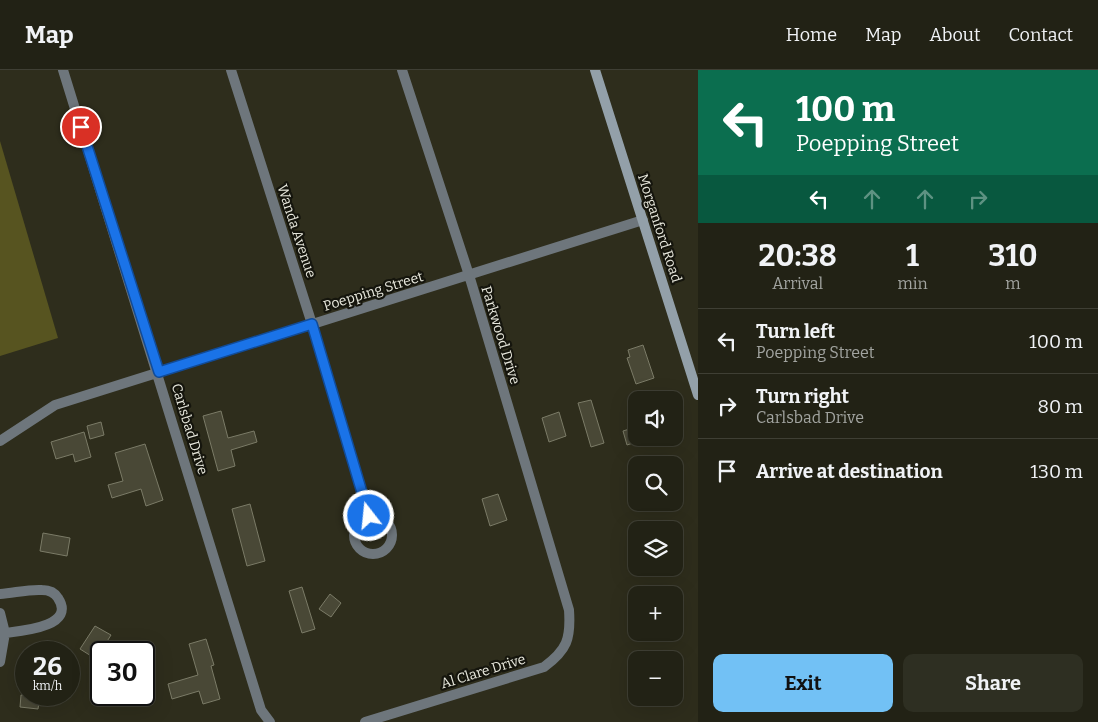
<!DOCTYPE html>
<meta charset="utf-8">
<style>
body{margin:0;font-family:Bitter,serif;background:#2e2f22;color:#f1f3f6;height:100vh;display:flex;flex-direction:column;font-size:19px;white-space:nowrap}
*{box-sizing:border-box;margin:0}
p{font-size:16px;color:#a2a4a0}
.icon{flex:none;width:28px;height:28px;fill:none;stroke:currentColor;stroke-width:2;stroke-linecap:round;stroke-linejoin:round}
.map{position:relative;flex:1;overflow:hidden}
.details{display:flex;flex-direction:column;background:#222215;width:400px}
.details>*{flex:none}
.guide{background:#0b6e4f;color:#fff;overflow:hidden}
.buttons{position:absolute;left:628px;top:321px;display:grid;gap:10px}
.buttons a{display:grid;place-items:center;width:55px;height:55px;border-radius:10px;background:#222215;box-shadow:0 5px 20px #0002,0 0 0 1px #3f3f34;font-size:25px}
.speed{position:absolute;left:15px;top:571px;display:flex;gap:10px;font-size:25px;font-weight:700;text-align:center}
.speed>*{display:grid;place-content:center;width:65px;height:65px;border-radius:50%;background:#222215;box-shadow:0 5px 20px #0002,0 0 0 1px #3f3f34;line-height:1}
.speed small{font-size:12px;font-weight:400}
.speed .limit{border:2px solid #111;border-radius:8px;background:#fff;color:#111}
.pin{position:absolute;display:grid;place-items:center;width:42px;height:42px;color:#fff;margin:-21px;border:2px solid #fff;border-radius:50%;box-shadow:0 1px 5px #0007}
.me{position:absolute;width:55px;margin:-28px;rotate:344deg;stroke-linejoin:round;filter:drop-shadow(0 0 4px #0008)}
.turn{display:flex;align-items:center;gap:18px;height:105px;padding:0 15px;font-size:22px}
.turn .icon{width:65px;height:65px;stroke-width:2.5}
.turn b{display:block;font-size:35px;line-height:42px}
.lanes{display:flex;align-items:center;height:48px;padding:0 15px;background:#0003;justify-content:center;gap:25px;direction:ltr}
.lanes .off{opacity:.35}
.eta{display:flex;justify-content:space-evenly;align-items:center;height:85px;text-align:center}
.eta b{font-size:30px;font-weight:700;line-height:35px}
.button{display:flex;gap:10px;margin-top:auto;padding:10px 15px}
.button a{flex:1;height:58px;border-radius:10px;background:#72c1f5;color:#111;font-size:20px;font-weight:700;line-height:58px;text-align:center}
.button a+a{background:#2e2f22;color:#f1f3f6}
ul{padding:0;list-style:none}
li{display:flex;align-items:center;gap:15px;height:65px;padding:0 15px;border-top:1px solid #3f3f34}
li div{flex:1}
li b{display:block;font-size:19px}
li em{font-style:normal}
header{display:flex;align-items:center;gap:30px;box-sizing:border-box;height:70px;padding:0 25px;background:#222215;border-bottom:1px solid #3f3f34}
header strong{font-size:24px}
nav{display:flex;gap:28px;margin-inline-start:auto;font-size:18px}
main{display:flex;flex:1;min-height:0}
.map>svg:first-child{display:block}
</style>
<header>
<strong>Map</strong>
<nav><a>Home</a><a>Map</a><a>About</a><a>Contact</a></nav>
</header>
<main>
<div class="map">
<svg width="698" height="652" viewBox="0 0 698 652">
<rect width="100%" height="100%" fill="#2e2d1c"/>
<!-- green -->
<path fill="#575420" d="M0,71l58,197 -58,18z"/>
<!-- building -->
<path fill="#494836" stroke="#7b7b67" d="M643,275l11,33 -18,6 -9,-26 3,-1 -2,-7z
M591,330l13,43 -13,4 -13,-44z
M221,341l7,27 26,-7 3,11 -26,8 4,16 -17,5 -15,-55z
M559,342l7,24 -17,6 -7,-24z
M101,352l3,13 -14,4 -3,-13z
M636,357v15l-9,3 -4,-14z
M84,362l7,25 -16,5 -2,-8 -17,5 -5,-17z
M145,374l18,56 -17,6 -5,-17 -29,9 -4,-13 15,-4 -8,-28z
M498,424l9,26 -17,6 -8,-27z
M250,434l15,57 -18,5 -15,-57z
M43,463l27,5 -3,18 -27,-5z
M302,517l13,42 -13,4 -13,-42z
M330,524l11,9 -10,14 -12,-8z
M95,556l16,9 -15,24 -16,-10z
M206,569l8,26 -3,1 9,33 -17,5 -4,-13 -27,8 -4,-15 30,-9 -9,-31z
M21,625h19l-2,14 -18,-2z"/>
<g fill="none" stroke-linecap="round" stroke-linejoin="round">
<!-- minor -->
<path stroke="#6e767c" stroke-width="10" d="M63,0l198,640 9,12
M231,0l81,254 57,193
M0,371l55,-36 588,-185
M354 465a19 19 0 1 1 38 0a19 19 0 1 1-38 0Z
M0,524c14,-1 29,-5 42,-4 7,0 13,3 16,8 19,29 -38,33 -53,35
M0,543l5,20 -5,29
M365,652l179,-55c23,-17 27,-28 25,-57l-100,-335 -67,-205"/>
<!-- secondary -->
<path stroke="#93a0a9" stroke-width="10" d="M595,0l103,325"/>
</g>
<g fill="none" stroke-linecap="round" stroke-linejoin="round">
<!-- route casing -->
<g stroke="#114b97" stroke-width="12">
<path id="route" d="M81,57l78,245 153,-48 57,192"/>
</g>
<!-- route -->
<use href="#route" stroke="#1a73e8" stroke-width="9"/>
</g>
<g text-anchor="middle" stroke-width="4.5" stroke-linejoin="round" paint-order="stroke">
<!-- street labels -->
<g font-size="14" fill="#e8e8dd" stroke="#15150d">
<text transform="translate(660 158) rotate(72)" y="5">Morganford Road</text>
<text transform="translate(297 161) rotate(72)" y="5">Wanda Avenue</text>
<text transform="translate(373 221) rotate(-17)" y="5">Poepping Street</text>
<text transform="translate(501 265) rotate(73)" y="5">Parkwood Drive</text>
<text transform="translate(190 359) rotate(73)" y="5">Carlsbad Drive</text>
<text transform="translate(483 601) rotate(-17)" y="5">Al Clare Drive</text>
</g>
</g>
</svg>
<div class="buttons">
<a><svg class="icon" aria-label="sound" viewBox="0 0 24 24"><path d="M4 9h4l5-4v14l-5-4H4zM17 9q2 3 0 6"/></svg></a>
<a><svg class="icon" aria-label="search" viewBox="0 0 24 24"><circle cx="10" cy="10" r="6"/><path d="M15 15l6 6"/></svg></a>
<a><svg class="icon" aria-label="layers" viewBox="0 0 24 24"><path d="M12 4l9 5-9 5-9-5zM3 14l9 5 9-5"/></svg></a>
<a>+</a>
<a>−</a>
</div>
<div class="speed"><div>26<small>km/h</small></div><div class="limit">30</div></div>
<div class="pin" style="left:81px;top:57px;background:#d93025"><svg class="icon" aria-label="arrive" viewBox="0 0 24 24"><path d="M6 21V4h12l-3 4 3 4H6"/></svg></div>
<svg class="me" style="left:369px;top:446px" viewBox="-20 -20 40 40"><circle r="17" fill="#1a73e8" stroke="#fff" stroke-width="3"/><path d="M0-11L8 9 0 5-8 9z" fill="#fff"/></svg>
</div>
<section class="details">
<div class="guide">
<div class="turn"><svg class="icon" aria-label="left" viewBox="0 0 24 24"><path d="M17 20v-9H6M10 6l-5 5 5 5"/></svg><div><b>100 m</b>Poepping Street</div></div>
<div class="lanes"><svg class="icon" aria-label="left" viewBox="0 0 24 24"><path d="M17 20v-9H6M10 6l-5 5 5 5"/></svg><svg class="icon off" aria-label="ahead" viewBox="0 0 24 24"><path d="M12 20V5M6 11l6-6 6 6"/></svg><svg class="icon off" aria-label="ahead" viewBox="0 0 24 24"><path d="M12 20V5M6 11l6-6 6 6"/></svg><svg class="icon off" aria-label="right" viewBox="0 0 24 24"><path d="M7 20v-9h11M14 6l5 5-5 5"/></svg></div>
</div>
<div class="eta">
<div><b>20:38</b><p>Arrival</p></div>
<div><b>1</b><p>min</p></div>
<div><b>310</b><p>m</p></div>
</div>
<ul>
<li><svg class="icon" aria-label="left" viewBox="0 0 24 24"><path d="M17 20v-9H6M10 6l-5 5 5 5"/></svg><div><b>Turn left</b><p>Poepping Street</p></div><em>100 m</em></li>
<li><svg class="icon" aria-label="right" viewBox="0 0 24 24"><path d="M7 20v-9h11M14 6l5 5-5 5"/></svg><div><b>Turn right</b><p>Carlsbad Drive</p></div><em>80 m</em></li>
<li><svg class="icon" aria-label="arrive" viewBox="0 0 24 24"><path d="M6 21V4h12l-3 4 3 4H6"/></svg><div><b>Arrive at destination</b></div><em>130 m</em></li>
</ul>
<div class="button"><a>Exit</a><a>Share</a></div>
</section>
</main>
